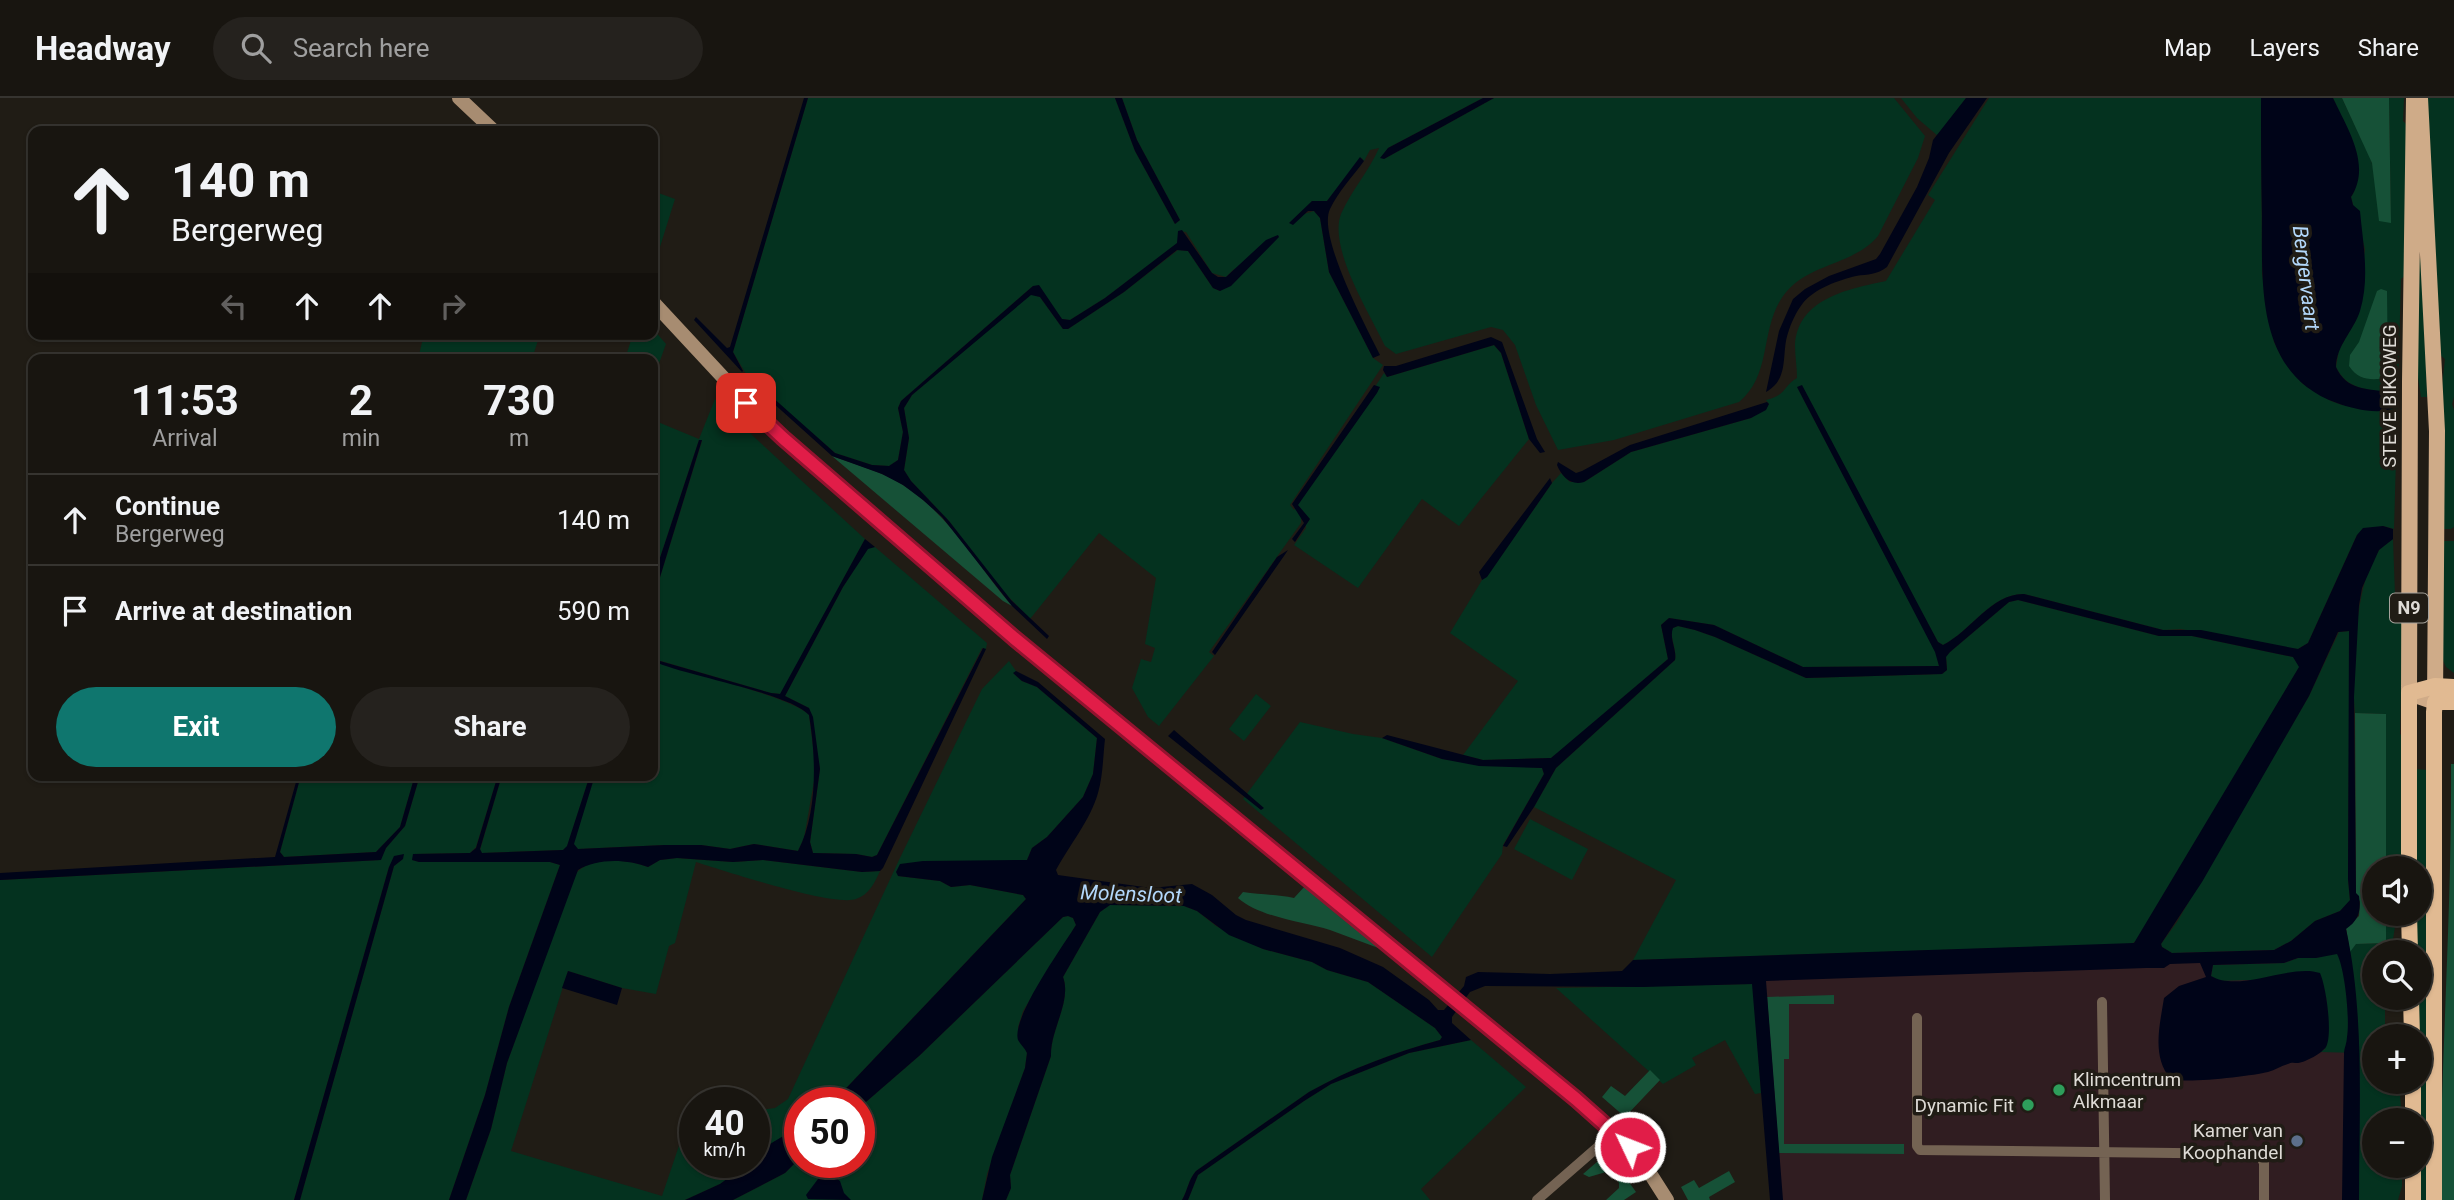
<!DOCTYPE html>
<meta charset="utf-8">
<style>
body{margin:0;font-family:Roboto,sans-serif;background:#25221e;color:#f1f3f6;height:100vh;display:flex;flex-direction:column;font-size:26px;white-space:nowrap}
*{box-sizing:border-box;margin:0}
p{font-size:23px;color:#9f9f9f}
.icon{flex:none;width:38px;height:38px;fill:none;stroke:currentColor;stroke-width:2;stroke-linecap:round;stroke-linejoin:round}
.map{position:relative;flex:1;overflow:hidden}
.panel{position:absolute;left:28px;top:256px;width:630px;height:427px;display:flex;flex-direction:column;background:#181510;border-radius:14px;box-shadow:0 2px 5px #0004,0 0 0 2px #363430}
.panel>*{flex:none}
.top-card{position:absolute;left:28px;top:28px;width:630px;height:214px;border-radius:14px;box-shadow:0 2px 5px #0004,0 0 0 2px #363430;background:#181510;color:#f1f3f6;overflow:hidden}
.controls{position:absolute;left:2362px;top:758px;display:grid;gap:14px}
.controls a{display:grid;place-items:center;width:70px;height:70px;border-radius:50%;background:#181510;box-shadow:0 2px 5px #0004,0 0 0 2px #363430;font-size:35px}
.speed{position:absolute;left:679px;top:989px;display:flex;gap:14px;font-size:35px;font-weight:700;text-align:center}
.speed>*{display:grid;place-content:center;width:91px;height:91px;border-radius:50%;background:#181510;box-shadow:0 2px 5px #0004,0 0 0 2px #363430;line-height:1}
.speed small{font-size:18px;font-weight:400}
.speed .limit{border:10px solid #d22;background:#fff;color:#111}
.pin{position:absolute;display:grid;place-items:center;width:60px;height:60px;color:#fff;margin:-30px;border-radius:14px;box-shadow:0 4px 10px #0006}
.me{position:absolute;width:77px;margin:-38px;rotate:313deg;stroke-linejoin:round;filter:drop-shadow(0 0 5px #0008)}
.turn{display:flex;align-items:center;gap:24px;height:147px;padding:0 28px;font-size:32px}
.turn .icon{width:91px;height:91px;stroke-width:2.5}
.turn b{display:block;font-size:49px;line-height:60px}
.lanes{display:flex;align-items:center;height:66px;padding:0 28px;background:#0003;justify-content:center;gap:35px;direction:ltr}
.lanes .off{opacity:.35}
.eta{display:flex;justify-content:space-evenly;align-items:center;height:119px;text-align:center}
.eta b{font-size:42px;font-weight:700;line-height:49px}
.cta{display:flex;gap:14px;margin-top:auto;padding:14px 28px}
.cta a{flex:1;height:80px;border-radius:42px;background:#0f766e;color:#fff;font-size:28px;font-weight:700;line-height:80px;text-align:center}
.cta a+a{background:#25221e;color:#f1f3f6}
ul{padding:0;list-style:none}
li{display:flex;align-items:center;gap:21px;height:91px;padding:0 28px;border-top:2px solid #363430}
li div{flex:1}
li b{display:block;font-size:26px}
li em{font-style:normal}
header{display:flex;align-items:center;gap:42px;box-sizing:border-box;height:98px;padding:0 35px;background:#181510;border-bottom:2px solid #363430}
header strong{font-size:33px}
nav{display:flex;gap:38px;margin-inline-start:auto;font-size:24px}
.search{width:490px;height:63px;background:#25221e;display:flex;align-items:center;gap:18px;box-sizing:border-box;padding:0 24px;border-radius:38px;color:#9f9f9f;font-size:26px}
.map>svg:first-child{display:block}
</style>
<header>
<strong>Headway</strong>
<div class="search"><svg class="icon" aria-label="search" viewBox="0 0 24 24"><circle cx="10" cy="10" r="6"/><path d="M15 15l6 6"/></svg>Search here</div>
<nav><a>Map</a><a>Layers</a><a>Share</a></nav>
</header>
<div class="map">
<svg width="2454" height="1102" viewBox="0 0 2454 1102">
<rect width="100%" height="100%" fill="#201c15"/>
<!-- commercial -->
<path fill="#301d21" d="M2344,845l4,257h-572l-20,-230z"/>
<!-- green -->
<path fill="#04321f" d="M808,0h307l20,53 40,73 5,-4 -43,-80 -15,-42h361l-95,50 -4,11 110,-61h400l31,38 -7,22 -40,78c-23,28 -66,27 -91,55 -29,34 -13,83 -48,111l-125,38 -56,10 -22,-45 -21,-60 -12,-15 -12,-3 -95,27 -11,-8c-15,-32 -57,-98 -44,-132 10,-23 28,-43 38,-66l-9,2 -6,11 -2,-3 -35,43h-15l-8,13 10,-3 6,7 9,54 44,86 10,7 -93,140 4,5 90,-137 3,4 107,-32 7,8 28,86 -70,87 -37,-27 -64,89 -64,-43 12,-17 -1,-6 -4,-5v6l-92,129 5,4 -55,70 -11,-9 -16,-29 9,-29 10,3 4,-14 -10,-4 11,-66 -57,-45 -69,86 -31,-32 -50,-66 -38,-40 -7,-11 5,-32 -5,-30 8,-13 119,-101 9,3 23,32h5l56,-37 54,-42 10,1 25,37 7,3 15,-23 -9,9 -14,-4 -26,-41 -7,-1 -1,12 -73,55 -35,22 -8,-1 -29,-33 -132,115 -3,7 5,24 -5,28 -9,6 -17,-1 -37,-12 -82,-72 -1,3 -19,-32z
M1901,0h65l-28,38 -21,-18z
M1989,0h272l1,176 12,68 8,16 21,26 28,17 11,4 52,3v-9l-4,-6c-23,-4 -43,-3 -54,-26l3,-18 16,-27 10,-73 -14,-52 3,-5 3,-38 -24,-56h9l28,59 21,66 -2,-125h15l-1,23 4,4 -1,150 -5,4 -7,250 -11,-3 -26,9 -49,108 -10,6 -10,-1 -107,-19 -18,1 -139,-36c-32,-1 -53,37 -81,51l-5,-3 -141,-255 139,265 3,14 -136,1 -89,-42 -45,-7 -8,7 7,34 -110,94 -7,5 -68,2 -20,-5 55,-74 -68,-48 32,-53 5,-4 65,-93 9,-10 9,9h14l47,-30 120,-34 18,-14 -3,-4c21,-5 17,-14 31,-22 0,-11 -2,-22 -2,-33 3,-47 54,-56 91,-64l49,-81 -7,-5z
M2425,0h29v299l-2,7 2,6v117l-3,2h-10l-1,-125 5,-45 -6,-5z
M653,93l22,8 -16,51 -6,-2z
M2424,160l3,139h-6l-4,-26v-112z
M653,231l13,15 -13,36v-21h-28l8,-25h20z
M424,236h116l-8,25h-114z
M715,301l13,14 137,126 -84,155 -10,-1 -117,-34 -1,2v-61l49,-159 -3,-1 -46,139v-159l46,19z
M2393,441l2,56 8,1 -3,138 3,3 -1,131h-16v-154l-31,-1c-4,-38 0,-135 25,-164 4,-4 9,-7 13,-10z
M2441,443h13v132l-8,-6 -5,-11z
M875,449l112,96 -1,6 -4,-1 -105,207 -5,2 -16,-3 -43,-1 -3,-11 10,-73 -11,-61 -24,-12 58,-109 25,-39z
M2018,502l141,36h33l101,21 7,9 -162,274 -7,4 -498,16 43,-80 -142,-73 22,-39 119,-108c2,-11 -5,-21 -3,-32l6,-2 17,4 20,7 91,41 136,-4 5,-4 -1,-14 4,-4 59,-50z
M2350,533l-2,248 2,22 -10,10 -25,10 -24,20 -17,9 -102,3 -10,-6 -1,-3 16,-22 132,-226 30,-64z
M653,563c28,9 141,37 156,54l7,55 -12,68 -6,13 -44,-7 -24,5 -29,-4h-36l-87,4 -5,-5 22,-69h58z
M1009,563l7,10 -2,3 8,7 15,6 60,51 -4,36 -10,23 -36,40 -15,11 -5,12 -129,16 42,5 11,6 19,-2 53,10 3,4 -193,203h-33v24l-46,29v-44l21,-3 13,-9 111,-239 83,-171z
M1256,596l15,12 -27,35 -15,-12z
M1300,624l53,12 29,4 60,21 100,9 2,6 -41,71 -1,9 -70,103 -189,-158z
M2415,671l14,1 -2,430h-7v-164h-2l-1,-38h3v-46h-5v-38h5v-46h-5z
M301,677h114l-15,52 -24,25 -92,5 -4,-5z
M420,677h78l-22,72 -6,6 -57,1v6l6,2h131l10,3 -51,142 -24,88 -36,105h-149l94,-334 9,-7 -14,8 -95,333h-294v-320l380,-20 6,-12 19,-22z
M502,677h88l-23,72 -4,3 -81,3 -2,-3z
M1530,721l58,30 -16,31 -58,-31z
M677,760l56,4 30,-2 99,12 18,-1c-5,11 -11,24 -24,28 -22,8 -131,-28 -160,-37l-21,81 -6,3 -13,48 -34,-6 -54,-17 -57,180 151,45 26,-77 7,2v41h55l-1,2 -29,20 -35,16h-219l25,-71 16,-66 67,-187c14,-21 53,-17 74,-9l12,-7z
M1110,807l74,1 13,5 19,15 47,23 49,13 15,8 41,12 67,46 7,9 -2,3c-45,12 -90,29 -131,52l-113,79c-8,9 -8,19 -14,29h-176l5,-12 -1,-13 41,-119c-1,-26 21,-55 12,-79l37,-65z
M2386,816h11l-6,38h-16v46h10v38h-10v46h24l3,38h-27v46h27v20l-4,14h-39v-147l-39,-1 5,-3 3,-32 -2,-20 -77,-17 -31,1 -7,-5 2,-11 71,-2 14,-5h18l40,-14 30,-1z
M1068,818l5,2 3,7 -53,86 -5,16 9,26 -2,15 -38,106 -5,26h-249l52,-27 15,-15v4h59v-54l60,-52 144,-139z
M1753,886l8,109 -6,1 -30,-54 -33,18 4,7 -33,19 -107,-96z
M1471,942l55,47 -105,102 9,11h-242l10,-25 106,-74 27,-17 78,-31z"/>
<!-- forest -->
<path fill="#165137" d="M2342,0h47l2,125 -12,-2 -7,-58z
M2381,191l6,2 1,87c-17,2 -29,3 -39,-12l1,-11 9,-13 18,-51z
M832,358c24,9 49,15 71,29 46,29 74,80 109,121l-9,-5z
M2355,615l31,1v154h-11v46h11v29l-30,1 -6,8 -4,-24 13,-12 1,-14 -4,-8z
M2451,666h3v436h-14c1,-145 12,-290 11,-436z
M1305,788l76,63c-17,-6 -34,-13 -51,-19 -27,-8 -71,-13 -92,-32l5,-6c17,3 34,2 51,6z
M1834,897v9h-45v55h-5v85h120v10l-125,-1 -12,-156z
M1650,972l10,10 -35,37 -23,-20 9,-11 14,10z
M1605,1057l16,16 15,21 -12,8h-18l13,-12v-5l-7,-10 -6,-1 -17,5 -6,-3z
M1729,1073l6,11 -26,15 1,3h-22l-7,-13 13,-7 5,8z"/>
<!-- water -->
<path fill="#000418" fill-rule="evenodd" d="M804,0h4l-75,254 10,19 -1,1 -48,-52 2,-3 31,31 3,-1z
M1115,0h7l15,42 43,80 -5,4 -40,-73z
M1483,0h11l-110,61 -4,-1 8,-10z
M1966,0h21l-38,55 -62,114c-10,8 -19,7 -31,9 -17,4 -42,13 -53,27 -7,9 -12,20 -15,30 -7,20 2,46 -22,59l13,-61 14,-32 12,-10 24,-13 47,-17 4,-5 37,-67 12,-29 4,-18z
M2261,0h72c14,30 39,67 18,99l2,8 7,6c3,33 10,67 0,100 -6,19 -24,35 -24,56 10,23 31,22 54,25l4,7v9c-14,7 -42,1 -57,-5 -81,-29 -75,-116 -75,-187 -1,-40 -1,-79 -1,-118z
M1360,59l4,4c-11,15 -26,31 -34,48 -13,27 37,119 50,146l-7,3 -44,-86 -9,-54 -6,-7h-6l-15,14 -4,-2 23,-22h15z
M1182,132l30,43 6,4h8l40,-37 12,-5 1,2 -48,49 -11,5 -7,-3 -25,-37 -11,-1 -53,42 -56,37h-5l-23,-32 -9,-2 -119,100 -8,13 5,30 -5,32 7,11 38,40 62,79 38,36 -2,3 -35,-33 -70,-89 -19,-17 -20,-15 -21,-11 -50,-18 -80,-72 2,-3 81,72 37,12 17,1 9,-6 5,-28 -5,-24 3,-7 132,-115 6,-1 23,34 8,1 35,-22 72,-55 1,-12z
M1491,239l11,5 35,97 8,13 -5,1 -11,-14 -28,-86 -7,-8 -107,32 -4,-7 1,-4h12z
M1374,287l6,2 -3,6 -79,112 12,14 -15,23 -3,-3 12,-16 -12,-19z
M1802,287l136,257 5,3c28,-14 49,-52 81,-51l139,36h38l97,19 10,-6 49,-108 6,-7 20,-2 10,3v10l-14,11 -17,38 -3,17 -5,92 2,196 3,3c2,15 0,24 -13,33 19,86 13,182 13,271h-17l2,-147c0,-5 3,-10 3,-16 3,-17 -2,-68 -10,-83l-21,4h-18l-14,5 -71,2 -2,11c29,17 80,-13 109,-3 6,13 13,61 6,74 -4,6 -20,15 -28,16 -3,0 -7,-1 -10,1 -7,2 -13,6 -20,8 -16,4 -83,12 -97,7 -20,-22 -11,-55 -7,-81l15,-12 27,-9 -6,-14 -30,1 -6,4h-18l-380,13 17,219h-13l-18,-216 -109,3 -158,-1 -15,6 -18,25v6l19,17 -62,13 -78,31 -27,17 -106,74 -10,25h-6c6,-10 6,-20 14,-29l113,-79c41,-23 86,-40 131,-52l2,-3 -7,-9 -67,-46 -41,-12 -15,-8 -49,-13 -34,-14 -32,-24 -13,-5 -74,-1 -10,7 -37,65c9,24 -13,53 -12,79l-41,119 1,13 -5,12h-24l10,-43 33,-89 2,-15c-2,-5 -7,-9 -9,-13 -7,-22 45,-94 58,-115l-3,-7 -5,-2 -5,1 -144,139 -60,52v-6h-26l193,-203 -3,-4 -53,-10 -19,2 -11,-6 -42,-5 -2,-4 4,-8 23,-3 104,-1 5,-12 15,-11 36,-40 10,-23 4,-36 -60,-51 -15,-6 -9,-8 3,-2 22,11 67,57c-2,17 -2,37 -7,54 -8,28 -28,51 -42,77l2,5 93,13 41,-4 20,11 24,20 10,5 94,28 43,19 46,33 9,10h6l20,-24 2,-9 12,-5 72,2 72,-3 11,-11 501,-17 165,-276 -6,-10 -101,-21h-33l-141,-36 -9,2 -59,50 -4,5 1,13 -5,4 -136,4 -91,-41 -20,-7 -17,-4 -5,2c-4,11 4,21 2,32l-119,108 -22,39 -27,40 -4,-1 41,-72 -2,-6 -63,-2 -37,-7 -60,-21 5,-3 96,25 68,-2 117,-99 -7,-34 8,-7 45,7 89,42 136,-1 -4,-14 -138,-265zM2349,533l-1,248 2,21 -10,11 -25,10 -24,20 -17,9 -102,3 -10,-6 -1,-3 41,-62 107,-186 29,-64z
M1767,304l2,2 -3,6 -15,8 -120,34 -47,30c-13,4 -22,-5 -27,-17l1,-3 18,11 6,-2 48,-26z
M699,342h3l-49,160v-21z
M1550,380l2,5 -65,94 -5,3 -3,-8z
M865,441l10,8 -7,2 -25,38 -58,109 24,12 4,9 7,52 -10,73 3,11 43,1 16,3 5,-2 106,-207 3,1 -103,219 -3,3 -18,1 -99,-12 -30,2 -56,-4 -17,2 -12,7c-21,-8 -51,-9 -70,3l-71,193 -16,66 -25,71h-17l36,-105 24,-88 51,-142 -10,-3h-131l-7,-2 1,-6 57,-1 6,-5 22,-73h4l-22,74 2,4 81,-3 4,-4 23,-71h5l-21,69 4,5 87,-4h36l29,4 24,-5 44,7c20,-38 18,-95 11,-136 -19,-22 -124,-39 -156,-54v-2l118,34 9,1z
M1288,452l-4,6 -69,99 -3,-3 65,-95z
M1174,632l90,78 -3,2 -93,-74z
M298,677h3l-21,77 4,5 92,-5 24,-25 15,-52h5l-15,51 -19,22 -5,12 -381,20v-7l275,-16z
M404,756l-1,5 -9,7 -94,334h-6l95,-333 5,-11z
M568,873l54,17 -5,17 -55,-17z
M800,1028v32l-15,15 -52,27h-48l35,-16 30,-22h4l1,-9z
M830,1076l10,7 4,12 7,7 -43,-1 -2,-4 15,-20z"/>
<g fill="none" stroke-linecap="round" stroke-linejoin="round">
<!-- minor -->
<path stroke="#746353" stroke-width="10" d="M2102,904l3,198
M1917,920v128l3,4 336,4 4,1 4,8v37
M1537,1102l78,-68"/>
<!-- secondary -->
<path stroke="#a78c71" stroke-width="14" d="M459,0l35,33
M653,204l105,113 256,223 601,494 31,35 21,33"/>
<!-- primary -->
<path stroke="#cfab88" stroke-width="16" d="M2414,0l-4,284 -1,311 26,9 2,-271 -17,-333"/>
<!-- trunk -->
<path stroke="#e1ba92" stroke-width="16" d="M2409,770v-175l26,-7 19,1
M2409,816l1,38
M2411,900l1,38
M2413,984v38
M2413,1102v-34
M2434,1102v-488l1,-10h19"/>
</g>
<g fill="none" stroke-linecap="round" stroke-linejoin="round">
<!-- route casing -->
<g stroke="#92132f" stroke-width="18">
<path id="route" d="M746,305l37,35 231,200 562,461 54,48"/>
</g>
<!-- route -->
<use href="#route" stroke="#e11d48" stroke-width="12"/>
</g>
<!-- markers -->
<g fill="#2e9e5b" stroke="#201c15" stroke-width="2.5">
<circle cx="2059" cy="992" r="7"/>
<circle cx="2028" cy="1007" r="7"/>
</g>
<circle fill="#5c6f8a" stroke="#201c15" stroke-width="2.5" cx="2297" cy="1043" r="7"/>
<g text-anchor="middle" stroke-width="7" stroke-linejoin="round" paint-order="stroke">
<!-- shield labels -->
<rect fill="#201c15" stroke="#a5a29c" stroke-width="2" x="2390" y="495.5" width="38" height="29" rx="5"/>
<g font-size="18" font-weight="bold" fill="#dedbd6">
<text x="2409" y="516">N9</text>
</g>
<!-- street labels -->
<g font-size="19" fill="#dedbd6" stroke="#201c15">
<text transform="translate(2389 298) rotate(-90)" y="7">STEVE BIKOWEG</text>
</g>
<!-- poi labels -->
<g font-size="19" fill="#dedbd6" stroke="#201c15" text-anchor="end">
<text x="2073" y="988" text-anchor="start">Klimcentrum<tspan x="2073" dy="22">Alkmaar</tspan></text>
<text x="2014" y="1014">Dynamic Fit</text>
<text x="2283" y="1039">Kamer van<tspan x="2283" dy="22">Koophandel</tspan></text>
</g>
<!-- water labels -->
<g font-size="21" font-style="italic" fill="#b3d8fb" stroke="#201c15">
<text transform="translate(2306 180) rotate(83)" y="7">Bergervaart</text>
<text transform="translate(1131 796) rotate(2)" y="7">Molensloot</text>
</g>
</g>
</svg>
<div class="controls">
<a><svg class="icon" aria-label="sound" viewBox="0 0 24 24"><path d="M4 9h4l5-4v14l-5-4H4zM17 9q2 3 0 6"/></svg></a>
<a><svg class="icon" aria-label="search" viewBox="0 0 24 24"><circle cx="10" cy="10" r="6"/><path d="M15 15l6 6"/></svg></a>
<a>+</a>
<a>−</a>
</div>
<div class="speed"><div>40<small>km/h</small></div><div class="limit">50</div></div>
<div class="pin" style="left:746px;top:305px;background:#d93025"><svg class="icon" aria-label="arrive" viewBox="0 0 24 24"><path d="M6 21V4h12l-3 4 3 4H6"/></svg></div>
<svg class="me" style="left:1630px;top:1049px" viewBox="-20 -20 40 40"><circle r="17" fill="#e11d48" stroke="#fff" stroke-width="3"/><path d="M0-11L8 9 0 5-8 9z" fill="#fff"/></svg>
<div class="top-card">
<div class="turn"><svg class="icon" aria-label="ahead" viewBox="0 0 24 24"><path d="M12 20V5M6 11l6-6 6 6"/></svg><div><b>140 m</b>Bergerweg</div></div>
<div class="lanes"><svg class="icon off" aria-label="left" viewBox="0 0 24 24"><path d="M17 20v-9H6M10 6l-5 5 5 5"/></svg><svg class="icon" aria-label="ahead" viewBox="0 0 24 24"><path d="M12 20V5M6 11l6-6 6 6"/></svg><svg class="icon" aria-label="ahead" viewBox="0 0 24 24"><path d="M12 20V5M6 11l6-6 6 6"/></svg><svg class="icon off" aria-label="right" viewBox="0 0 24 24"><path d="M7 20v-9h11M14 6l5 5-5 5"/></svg></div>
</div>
<section class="panel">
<div class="eta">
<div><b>11:53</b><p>Arrival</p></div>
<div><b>2</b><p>min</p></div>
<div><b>730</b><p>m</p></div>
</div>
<ul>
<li><svg class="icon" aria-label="ahead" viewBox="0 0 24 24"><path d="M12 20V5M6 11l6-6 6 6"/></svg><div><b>Continue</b><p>Bergerweg</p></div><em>140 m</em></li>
<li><svg class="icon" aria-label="arrive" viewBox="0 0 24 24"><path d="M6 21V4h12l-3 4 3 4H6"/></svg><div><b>Arrive at destination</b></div><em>590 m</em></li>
</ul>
<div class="cta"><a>Exit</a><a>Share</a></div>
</section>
</div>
